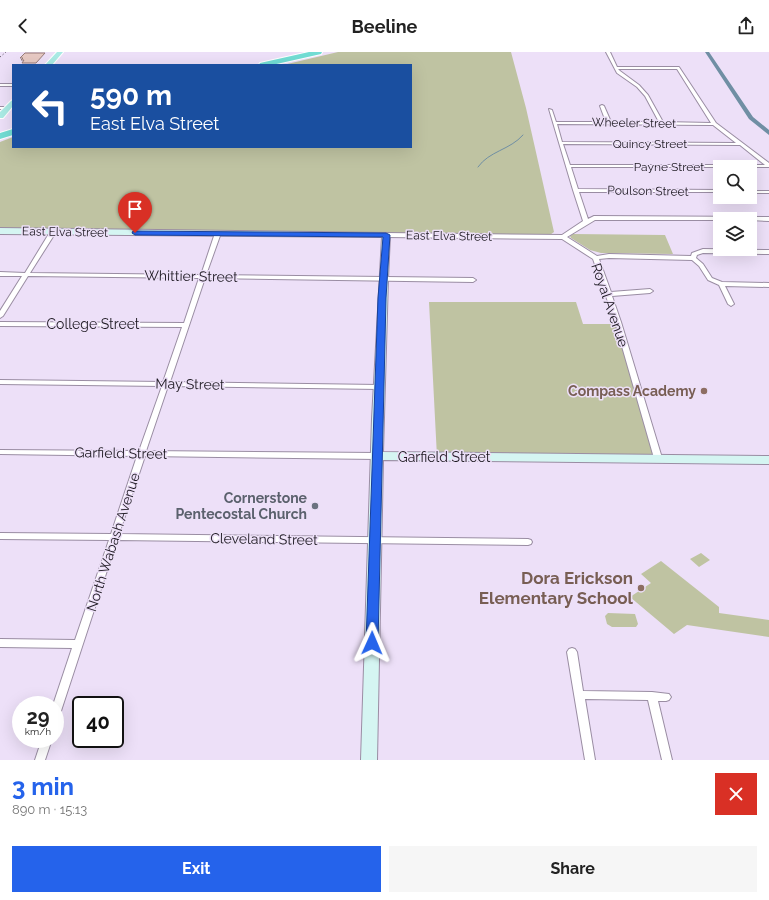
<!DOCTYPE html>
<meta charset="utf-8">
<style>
body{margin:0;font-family:Raleway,sans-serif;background:#f6f6f6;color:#222;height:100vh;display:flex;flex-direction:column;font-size:15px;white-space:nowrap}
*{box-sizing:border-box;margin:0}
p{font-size:13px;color:#767676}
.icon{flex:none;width:22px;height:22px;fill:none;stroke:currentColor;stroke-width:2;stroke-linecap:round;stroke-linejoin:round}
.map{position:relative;height:708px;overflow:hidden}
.details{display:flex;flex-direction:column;background:#fff;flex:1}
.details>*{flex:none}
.banner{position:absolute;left:12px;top:12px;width:400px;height:84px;border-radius:0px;box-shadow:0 4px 16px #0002;background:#1a4fa0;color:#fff;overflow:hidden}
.tools{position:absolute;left:713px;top:108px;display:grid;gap:8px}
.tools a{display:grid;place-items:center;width:44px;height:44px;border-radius:0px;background:#fff;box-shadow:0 4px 16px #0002;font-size:20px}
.speed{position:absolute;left:12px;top:644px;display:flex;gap:8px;font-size:20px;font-weight:700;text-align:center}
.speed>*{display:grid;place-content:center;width:52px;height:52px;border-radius:50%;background:#fff;box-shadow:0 4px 16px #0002;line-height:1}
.speed small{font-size:10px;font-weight:400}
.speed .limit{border:2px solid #111;border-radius:6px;background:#fff;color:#111}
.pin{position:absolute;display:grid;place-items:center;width:34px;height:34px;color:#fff;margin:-41px -17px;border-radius:50% 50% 50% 0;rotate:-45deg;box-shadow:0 0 4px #0007}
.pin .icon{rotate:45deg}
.me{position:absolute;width:44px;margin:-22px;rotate:1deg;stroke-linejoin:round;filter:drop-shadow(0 0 3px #0008)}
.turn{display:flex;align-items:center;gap:14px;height:84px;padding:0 12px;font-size:18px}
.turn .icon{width:52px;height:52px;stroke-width:2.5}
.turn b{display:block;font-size:28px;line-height:34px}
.round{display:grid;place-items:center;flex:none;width:42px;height:42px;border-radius:0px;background:#f6f6f6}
.overview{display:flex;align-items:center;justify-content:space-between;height:68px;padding:0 12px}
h1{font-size:24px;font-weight:700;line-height:30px;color:#2563eb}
.action{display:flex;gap:8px;margin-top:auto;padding:8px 12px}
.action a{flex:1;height:46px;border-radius:0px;background:#2563eb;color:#fff;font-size:16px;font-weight:700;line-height:46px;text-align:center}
.action a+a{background:#f6f6f6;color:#222}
header{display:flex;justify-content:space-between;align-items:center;height:52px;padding:0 12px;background:#fff;font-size:18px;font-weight:700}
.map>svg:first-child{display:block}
</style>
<header><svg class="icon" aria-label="back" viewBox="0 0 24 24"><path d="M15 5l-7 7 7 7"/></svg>Beeline<svg class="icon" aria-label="share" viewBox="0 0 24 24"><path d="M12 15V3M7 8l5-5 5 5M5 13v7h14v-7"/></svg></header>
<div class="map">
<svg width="769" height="708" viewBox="0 0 769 708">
<rect width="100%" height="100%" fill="#ede0f8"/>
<!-- green -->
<path fill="#bfc3a2" d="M338,0h173l15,56 28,124 -7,5 -547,-7v-88l13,-5v10h398v-82h-128z
M573,182l92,1 8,19 -72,-1 -11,-3 -19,-12 -1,-2z
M429,250h147l7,22h35l40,134 -221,-1z
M701,501l9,7 -11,7 -9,-8z
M661,509l58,46v6l50,7v17l-82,-12 -13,9 -44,-37 21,-14 -10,-9z
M608,561l27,1 3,10 -2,3h-24l-5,-3 -2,-8z"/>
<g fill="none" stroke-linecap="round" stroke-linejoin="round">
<!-- stream -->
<path stroke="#708fa4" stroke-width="1" d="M478,115c11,-16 32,-17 45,-32"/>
<!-- canal -->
<path fill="#708fa4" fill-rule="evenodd" d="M705,0h4l44,65 16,13v5l-20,-16z"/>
</g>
<!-- building -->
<path fill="#e7c9c3" stroke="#987d78" d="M25,1h20l-9,10h-14l2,-3h-3l2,-2h-3z"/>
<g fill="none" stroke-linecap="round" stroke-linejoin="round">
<!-- street casing -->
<g stroke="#9a8da3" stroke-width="2">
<path id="street" d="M606,0h4l7,15h62l37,56 53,40v4h-198l7,22 142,1v2h-141l9,27 6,-3 175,1v4l-19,-1v-1h-30v1h-125l-28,17 30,19 12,-2 82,2 1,-3 11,-4 66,1v4l-66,-1 -6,2 -1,3 7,6 9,14 10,4 47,1v4l-44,-1 9,18 -3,2 -3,-2 -9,-19 -11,-5 -9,-14 -7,-6 -83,-2 -10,1 12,33 39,-3 3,2 -3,2 -38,3 9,26 41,136 -4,3 -4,-3 -39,-136 -22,-63 -31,-20 -176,-2 -3,-2 3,-2 176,2 21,-14 -10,-31 -24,-81 3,1 4,12h50l-6,-16 2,-1 2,1 7,16h48l-14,-26 -8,-9 -20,-14zM618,17h59l34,54 -48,-1 -15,-27 -9,-10 -19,-14zM557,72l156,1 23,18 -174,-1zM563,92l177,1 25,20h-195z
M0,32h13v2h-13z
M0,55h8l2,1 -2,1h-8z
M750,139h19v2h-19z
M53,178l3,2 -26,41 171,2 14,-42 3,-2 3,2 -15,42 267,3 3,2 -3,2 -268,-4 -35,104 209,3 3,2 -3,2 -211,-3 -22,65 231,2 4,3 -4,3 -232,-3 -26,78 409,5 3,1 1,2 -1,2 -3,1 -411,-5 -57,174 -1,3 -4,1v-13h-2l19,-57 -72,-1v-8l75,1 34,-100 -109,-1v-6l111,1 26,-78 -137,-2v-4l139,1 23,-65 -162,-2v-4l163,2 19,-55 -182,-1v-4l184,1 15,-45 -171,-2 -25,40 -3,2v-7l22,-35h-22v-4l25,1 25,-41z
M572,596l3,1 2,3 6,39 69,1 17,2 2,3 -2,3 -3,1h-8l14,59h-10l-14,-60 -63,-1 10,61h-10l-18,-108 2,-3z
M42,687h10l-7,21h-10z"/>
</g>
<!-- secondary casing -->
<g stroke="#9a8da3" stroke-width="2">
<path id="secondary" d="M0,176l389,5 1,2 -2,44 -5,173 386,4v8l-386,-4 -6,300h-16l11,-341 10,-182 -382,-3z"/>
</g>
<!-- primary casing -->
<g stroke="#fff" stroke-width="2">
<path id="primary" d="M57,0h6l-11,13h-7z
M13,48v6l-10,12h-3v-6l11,-11z"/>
</g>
<!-- highway casing -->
<g stroke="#fff" stroke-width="2">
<path id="highway" d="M309,0h13l-1,2 -49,11h-13l1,-2z
M13,77v6l-13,4v-6z"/>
</g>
<!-- street -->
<use href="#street" fill="#fff" fill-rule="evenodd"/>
<!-- secondary -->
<use href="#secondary" fill="#d5f5f2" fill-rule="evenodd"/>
<!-- primary -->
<use href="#primary" fill="#aaebe5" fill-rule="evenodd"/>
<!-- highway -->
<use href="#highway" fill="#72ddd4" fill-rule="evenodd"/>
<!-- rail -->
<path stroke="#433d48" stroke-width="1" stroke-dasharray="1 2.5" stroke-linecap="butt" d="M0,5l6,-5"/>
</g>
<!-- route -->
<path fill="#2563eb" stroke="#184099" d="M133,179l253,2 4,2 -4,63 -8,345 -2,4 -4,1 -4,-1 -2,-4 12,-345 5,-61 -248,-2 -3,-2z"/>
<!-- markers -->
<g fill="#8d6e63" stroke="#ede0f8" stroke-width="1.5">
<circle cx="704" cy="339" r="4"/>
<circle cx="641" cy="536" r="4"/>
</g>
<circle fill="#6b7280" stroke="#ede0f8" stroke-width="1.5" cx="315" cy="454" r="4"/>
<g text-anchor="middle" stroke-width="3" stroke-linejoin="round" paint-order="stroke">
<!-- far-street labels -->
<g font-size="12" fill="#1d1921" stroke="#ede0f8">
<text transform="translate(634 71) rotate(1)" y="4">Wheeler Street</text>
<text x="650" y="96">Quincy Street</text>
<text x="669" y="119">Payne Street</text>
<text transform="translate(648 139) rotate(1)" y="4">Poulson Street</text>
<text transform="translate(65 180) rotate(1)" y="4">East Elva Street</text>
<text transform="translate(449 184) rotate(1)" y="4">East Elva Street</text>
</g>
<!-- street labels -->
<g font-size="14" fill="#1d1921" stroke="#ede0f8">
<text transform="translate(191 224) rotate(1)" y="5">Whittier Street</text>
<text transform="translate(610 253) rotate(71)" y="5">Royal Avenue</text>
<text x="93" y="277">College Street</text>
<text transform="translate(190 332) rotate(1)" y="5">May Street</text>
<text transform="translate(121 401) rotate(1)" y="5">Garfield Street</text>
<text x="444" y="410">Garfield Street</text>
<text transform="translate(264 487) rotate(1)" y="5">Cleveland Street</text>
<text transform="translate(113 490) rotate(-72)" y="5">North Wabash Avenue</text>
</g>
<!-- education labels -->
<g font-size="14" font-weight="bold" fill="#785e54" stroke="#ede0f8" text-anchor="end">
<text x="696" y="344">Compass Academy</text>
</g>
<!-- worship labels -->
<g font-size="14" font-weight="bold" fill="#5b616d" stroke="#ede0f8" text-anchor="end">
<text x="307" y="451">Cornerstone<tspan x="307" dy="16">Pentecostal Church</tspan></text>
</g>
<!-- near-education labels -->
<g font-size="17" font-weight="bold" fill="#785e54" stroke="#ede0f8" text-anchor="end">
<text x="633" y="532">Dora Erickson<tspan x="633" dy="20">Elementary School</tspan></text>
</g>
</g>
</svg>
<div class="tools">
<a><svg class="icon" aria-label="search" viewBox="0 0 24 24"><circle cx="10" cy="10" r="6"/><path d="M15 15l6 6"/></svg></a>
<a><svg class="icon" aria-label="layers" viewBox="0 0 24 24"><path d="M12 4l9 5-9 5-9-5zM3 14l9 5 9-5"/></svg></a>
</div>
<div class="speed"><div>29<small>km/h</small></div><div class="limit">40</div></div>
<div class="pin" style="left:135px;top:181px;background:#d93025"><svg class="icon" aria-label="arrive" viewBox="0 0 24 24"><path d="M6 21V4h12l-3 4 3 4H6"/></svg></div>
<svg class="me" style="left:372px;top:591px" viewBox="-20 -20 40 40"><path d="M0-17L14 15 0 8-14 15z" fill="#2563eb" stroke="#fff" stroke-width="4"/></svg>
<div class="banner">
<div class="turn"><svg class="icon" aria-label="left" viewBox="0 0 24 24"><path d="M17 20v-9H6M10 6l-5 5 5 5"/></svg><div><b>590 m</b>East Elva Street</div></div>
</div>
</div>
<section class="details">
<div class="overview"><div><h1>3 min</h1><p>890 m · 15:13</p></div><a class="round" style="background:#d93025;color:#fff"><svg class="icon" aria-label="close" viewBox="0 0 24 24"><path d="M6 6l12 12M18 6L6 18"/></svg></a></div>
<div class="action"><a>Exit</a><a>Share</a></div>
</section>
